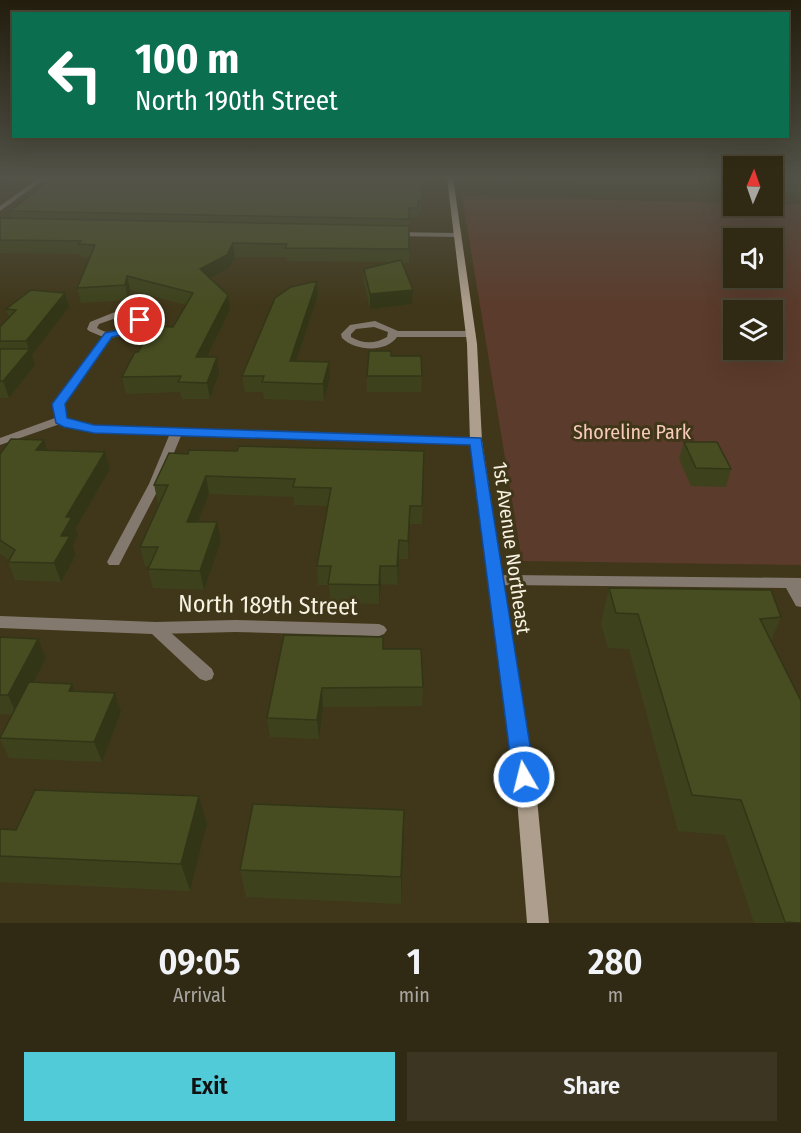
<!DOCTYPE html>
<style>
body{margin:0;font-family:"Fira Sans Condensed",sans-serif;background:#3c3522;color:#f1f3f6;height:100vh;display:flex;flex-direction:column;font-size:22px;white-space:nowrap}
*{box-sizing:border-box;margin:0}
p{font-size:20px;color:#a8a6a0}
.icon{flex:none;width:33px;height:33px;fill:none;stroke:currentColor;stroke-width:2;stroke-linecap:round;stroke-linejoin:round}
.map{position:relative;height:923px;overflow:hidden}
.drawer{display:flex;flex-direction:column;background:#302914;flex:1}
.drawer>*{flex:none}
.banner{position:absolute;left:12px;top:12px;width:777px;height:126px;border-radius:0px;box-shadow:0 6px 24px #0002,0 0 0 2px #4b4534;background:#0b6e4f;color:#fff;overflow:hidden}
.needle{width:39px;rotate:2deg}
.tools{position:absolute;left:723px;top:156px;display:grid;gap:12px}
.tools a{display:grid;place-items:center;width:60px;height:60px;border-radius:0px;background:#302914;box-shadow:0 6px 24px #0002,0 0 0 2px #4b4534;font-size:30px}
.pin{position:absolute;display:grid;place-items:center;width:51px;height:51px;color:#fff;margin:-26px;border:3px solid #fff;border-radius:50%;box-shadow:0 2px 6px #0007}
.me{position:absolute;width:66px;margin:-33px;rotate:352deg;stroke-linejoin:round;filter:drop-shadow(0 0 4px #0008)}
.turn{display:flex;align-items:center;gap:21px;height:126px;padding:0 24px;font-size:27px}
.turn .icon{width:78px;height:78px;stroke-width:2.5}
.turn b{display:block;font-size:42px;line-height:51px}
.eta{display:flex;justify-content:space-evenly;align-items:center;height:102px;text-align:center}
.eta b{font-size:36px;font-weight:600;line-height:42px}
.action{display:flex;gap:12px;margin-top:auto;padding:12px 24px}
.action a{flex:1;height:69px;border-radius:0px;background:#52cbd8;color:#111;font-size:24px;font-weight:600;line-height:69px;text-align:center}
.action a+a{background:#3c3522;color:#f1f3f6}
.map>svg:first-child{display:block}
</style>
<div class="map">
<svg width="801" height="923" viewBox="0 0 801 923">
<rect width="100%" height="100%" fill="#40371a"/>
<!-- green -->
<path fill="#5b3b2b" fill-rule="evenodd" d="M462,196l271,7 1,3 67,-2v361l-279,-4zM734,238h38v40h-38zM734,310h38v40h-38z"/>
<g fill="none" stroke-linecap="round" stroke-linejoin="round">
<!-- lane -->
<path fill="#84796e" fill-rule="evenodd" d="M177,428l6,3 -22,53 -42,81h-10l-2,-3 42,-78 22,-53z
M496,575l305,3v29l-5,-1 -10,-18 -290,-3 -5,-1 -2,-4 2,-4z
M235,620l144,4 5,2 3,4 -3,4 -5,2 -144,-4 -79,2 -5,-2 -3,-4 3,-4 5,-2z"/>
<!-- street -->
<path fill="#84796e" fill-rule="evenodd" d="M39,178h7l-46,33v-5z
M391,232l67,1 4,2 -4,2 -64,-1h-3z
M115,312h16l12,6 2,5 -12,10 -22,5 -48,66 3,14 28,8 382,12 6,3 -6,3 -382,-12 -34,-8 -60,21v-7l55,-20 -2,-14 50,-67 -14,-6 -2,-2 3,-7zM116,318h13l6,4c-11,11 -25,14 -38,6l2,-4z
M375,321l23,10h73l5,3 -5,3h-74c-11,16 -42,14 -55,1l-1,-4 9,-9zM374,327l14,5 -1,5c-12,7 -24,7 -36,0v-3l5,-5z
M0,616l156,6 5,2 51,45 2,5 -2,5 -6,2 -6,-2 -48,-45 -152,-6z"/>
<!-- secondary -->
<path fill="#ae9e8d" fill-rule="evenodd" d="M447,178h6l24,166 5,97 55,358 12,124h-22l-10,-124 -47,-358 -3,-97z"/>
</g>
<!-- wall -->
<path fill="#3d421c" d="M473,178h261v8l-261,-6z
M772,178h29v16h-29z
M422,201l-1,11h-3v6h-9v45h-7l11,27 -1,14 -42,5 -6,-26v-14l25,-7 -102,-1 -1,-4h-51l-6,11 -19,11 20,31 -23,47 12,16 -9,26h-28l-2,-7 -54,2 -4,-17 16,-25 35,-25 13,-22 -56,-15 -2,10 -47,3 -4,-15 13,-30 -9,-1 -1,-3 -80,-1v-35h12l-2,-7z
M317,281l1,14 -22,67 34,16 -6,23 -60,-2 -1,-7h-18l-3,-16z
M65,293l4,14 -37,48 3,10 -26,33h-9v-71l9,-10 -3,-8z
M391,356l31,20 -1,16h-54v-16z
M684,442l47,27 -5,18 -35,-1 -12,-27z
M47,450l58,2 5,17 -34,59 2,7 -5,10 3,10 -15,27 -46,-2 -7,-18 1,-2 -9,-6v-100z
M237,451h187l-2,73h-12l-2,35h-9l-1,26 -17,-1 -2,20 -49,-1 -1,-18h-11l-1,-19 11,-60 -34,-1v-8l-85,-3 -11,28 23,19 -17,49 -51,-2 -5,-19 2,-3h-5l-5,-19 20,-44h-2l-4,-18 34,-31z
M609,588l172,29 -10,24 30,282h-47l-29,-88 -47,-4 -49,-182 -21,-1 -7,-24z
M0,637l46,21 -13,25 42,8 46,21 -19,50 -93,-4 -9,-19 12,-24 -12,-1z
M384,649l39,38 -1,19 -99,1 -4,32 -49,-2 -3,-19z
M199,796l8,28 -17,67 -190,-9v-53l16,1z
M404,838l-3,66 -155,-7 -6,-27z"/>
<!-- shaded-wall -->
<path fill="#323617" d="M0,178h13l-13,9z
M233,243l2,14 -6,11 -27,15 -2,-14z
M127,276l3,14 -2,10 -3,-15z
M317,281l1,14 -27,82 -1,-16z
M413,290l-1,14 -42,5v-15z
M65,293l4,14 -37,48 3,10 -26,33 -6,-17 26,-31 -3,-9z
M228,295l2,15 -31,63 -3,-16z
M217,357l2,16 -9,26 -3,-16z
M329,362l1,16 -6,23 -1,-17z
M44,440l5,17 -13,-7z
M105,452l5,17 -34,59 2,7 -5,10 3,10 -15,27 -7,-19 12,-46z
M206,476l3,18 -18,46 -4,-18z
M410,506v18l-2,35v-18z
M217,522l4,19 -17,49 -4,-19z
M399,540v19l-1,26 -1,-19z
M380,566l1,18 -2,20v-19z
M38,639l8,19 -29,57 -9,-20z
M72,684l7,20 -10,-13z
M322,688l1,19 -4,32 -2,-19z
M115,693l6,19 -19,50 -8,-20z
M199,796l8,28 -17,67 -9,-27z
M404,810v28l-3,66v-27z"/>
<!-- building -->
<path fill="#474d21" stroke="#323617" stroke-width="1.5" d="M53,178h368l1,23h-4v7h-9v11l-399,-8z
M772,178h29v7l-29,-1z
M0,218l409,8v23l-124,-1 2,-4 -54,-1 -6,12 -27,14 28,26 -32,62h21l-10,26 -29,-1 3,-6 -59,1 13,-25h3l16,-26 19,1 20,-34 -66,-17 -2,9 -48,3 18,-43 -17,-1 3,-3 -81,-1z
M401,260l12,30 -43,4 -6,-25z
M317,281l-27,80 39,1 -6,22 -61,-2 2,-6h-22l33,-78 16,-11z
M31,290l34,3 -39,48h-26v-14l16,-17 -10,-1z
M0,349h30l-27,32h-3z
M369,351h22v5h30l1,20h-55z
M11,439l33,1 -8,10 69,2 -39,65h6l-11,19h9l-16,27 -46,-1 7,-12 -15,-10v-86z
M684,442h33l14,27 -35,-1z
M239,446l185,5 -2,55h-12l-2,35 -9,-1 -2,26h-17l-1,19 -51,-1 3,-18h-14l14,-78 -38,-1 2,-8 -89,-3 -19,46h30l-17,49 -52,-2 10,-22h-18l28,-62h-14l15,-32 19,1 1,-4 48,1z
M609,588l162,2 10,27 -21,2 41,82v222l-16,-1 -44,-122 -49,-5 -54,-181 -22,-1z
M284,635l99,2v12h38l2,38 -101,1 -5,32 -50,-2z
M0,637l38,2 -30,56h-8z
M29,682l43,2 -3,7 46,2 -21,49 -94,-4z
M35,790l164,6 -18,68 -181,-8v-27l16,1z
M253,804l151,6 -3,67 -161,-7z"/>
<!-- sky -->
<linearGradient id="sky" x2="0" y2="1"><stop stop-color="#231e0e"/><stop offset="0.58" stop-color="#535349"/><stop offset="1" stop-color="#535349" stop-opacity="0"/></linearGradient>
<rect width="801" height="307" fill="url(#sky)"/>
<!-- route -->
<path fill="#1a73e8" stroke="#114b97" stroke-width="1.5" d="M140,317l3,1 2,5 -9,9 -24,5 -47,67 2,14 27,7 387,13 54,339 -3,7 -8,3 -7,-3 -4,-7 -43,-332 -376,-12 -30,-6 -8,-4 -4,-19 53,-71 24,-5 7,-10z"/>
<g text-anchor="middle" stroke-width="6" stroke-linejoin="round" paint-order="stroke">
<!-- park labels -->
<g font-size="20" fill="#f7cbb7" stroke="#40371a">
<text x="632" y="439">Shoreline Park</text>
</g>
<!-- street labels -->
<g font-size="20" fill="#f7f2e1" stroke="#40371a">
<text transform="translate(512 548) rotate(82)" y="7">1st Avenue Northeast</text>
</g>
<!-- near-street labels -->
<g font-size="24" fill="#f7f2e1" stroke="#40371a">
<text transform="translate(268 605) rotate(1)" y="8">North 189th Street</text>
</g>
</g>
</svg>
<div class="tools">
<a><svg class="needle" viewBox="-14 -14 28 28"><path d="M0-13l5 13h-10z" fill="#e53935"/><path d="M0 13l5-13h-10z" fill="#a8a6a0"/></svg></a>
<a><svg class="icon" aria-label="sound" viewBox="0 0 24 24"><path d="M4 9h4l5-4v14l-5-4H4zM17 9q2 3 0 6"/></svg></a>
<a><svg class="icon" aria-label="layers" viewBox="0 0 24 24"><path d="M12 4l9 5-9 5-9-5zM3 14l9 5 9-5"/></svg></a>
</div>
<div class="pin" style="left:140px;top:320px;background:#d93025"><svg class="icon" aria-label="arrive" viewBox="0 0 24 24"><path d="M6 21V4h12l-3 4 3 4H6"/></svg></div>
<svg class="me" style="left:524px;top:777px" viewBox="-20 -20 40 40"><circle r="17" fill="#1a73e8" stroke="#fff" stroke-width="3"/><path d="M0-11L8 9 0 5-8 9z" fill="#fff"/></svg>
<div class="banner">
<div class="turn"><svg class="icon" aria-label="left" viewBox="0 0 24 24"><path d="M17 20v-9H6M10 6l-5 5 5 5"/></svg><div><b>100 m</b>North 190th Street</div></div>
</div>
</div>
<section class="drawer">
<div class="eta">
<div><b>09:05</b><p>Arrival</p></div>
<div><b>1</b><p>min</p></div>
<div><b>280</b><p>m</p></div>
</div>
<div class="action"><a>Exit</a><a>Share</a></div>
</section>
